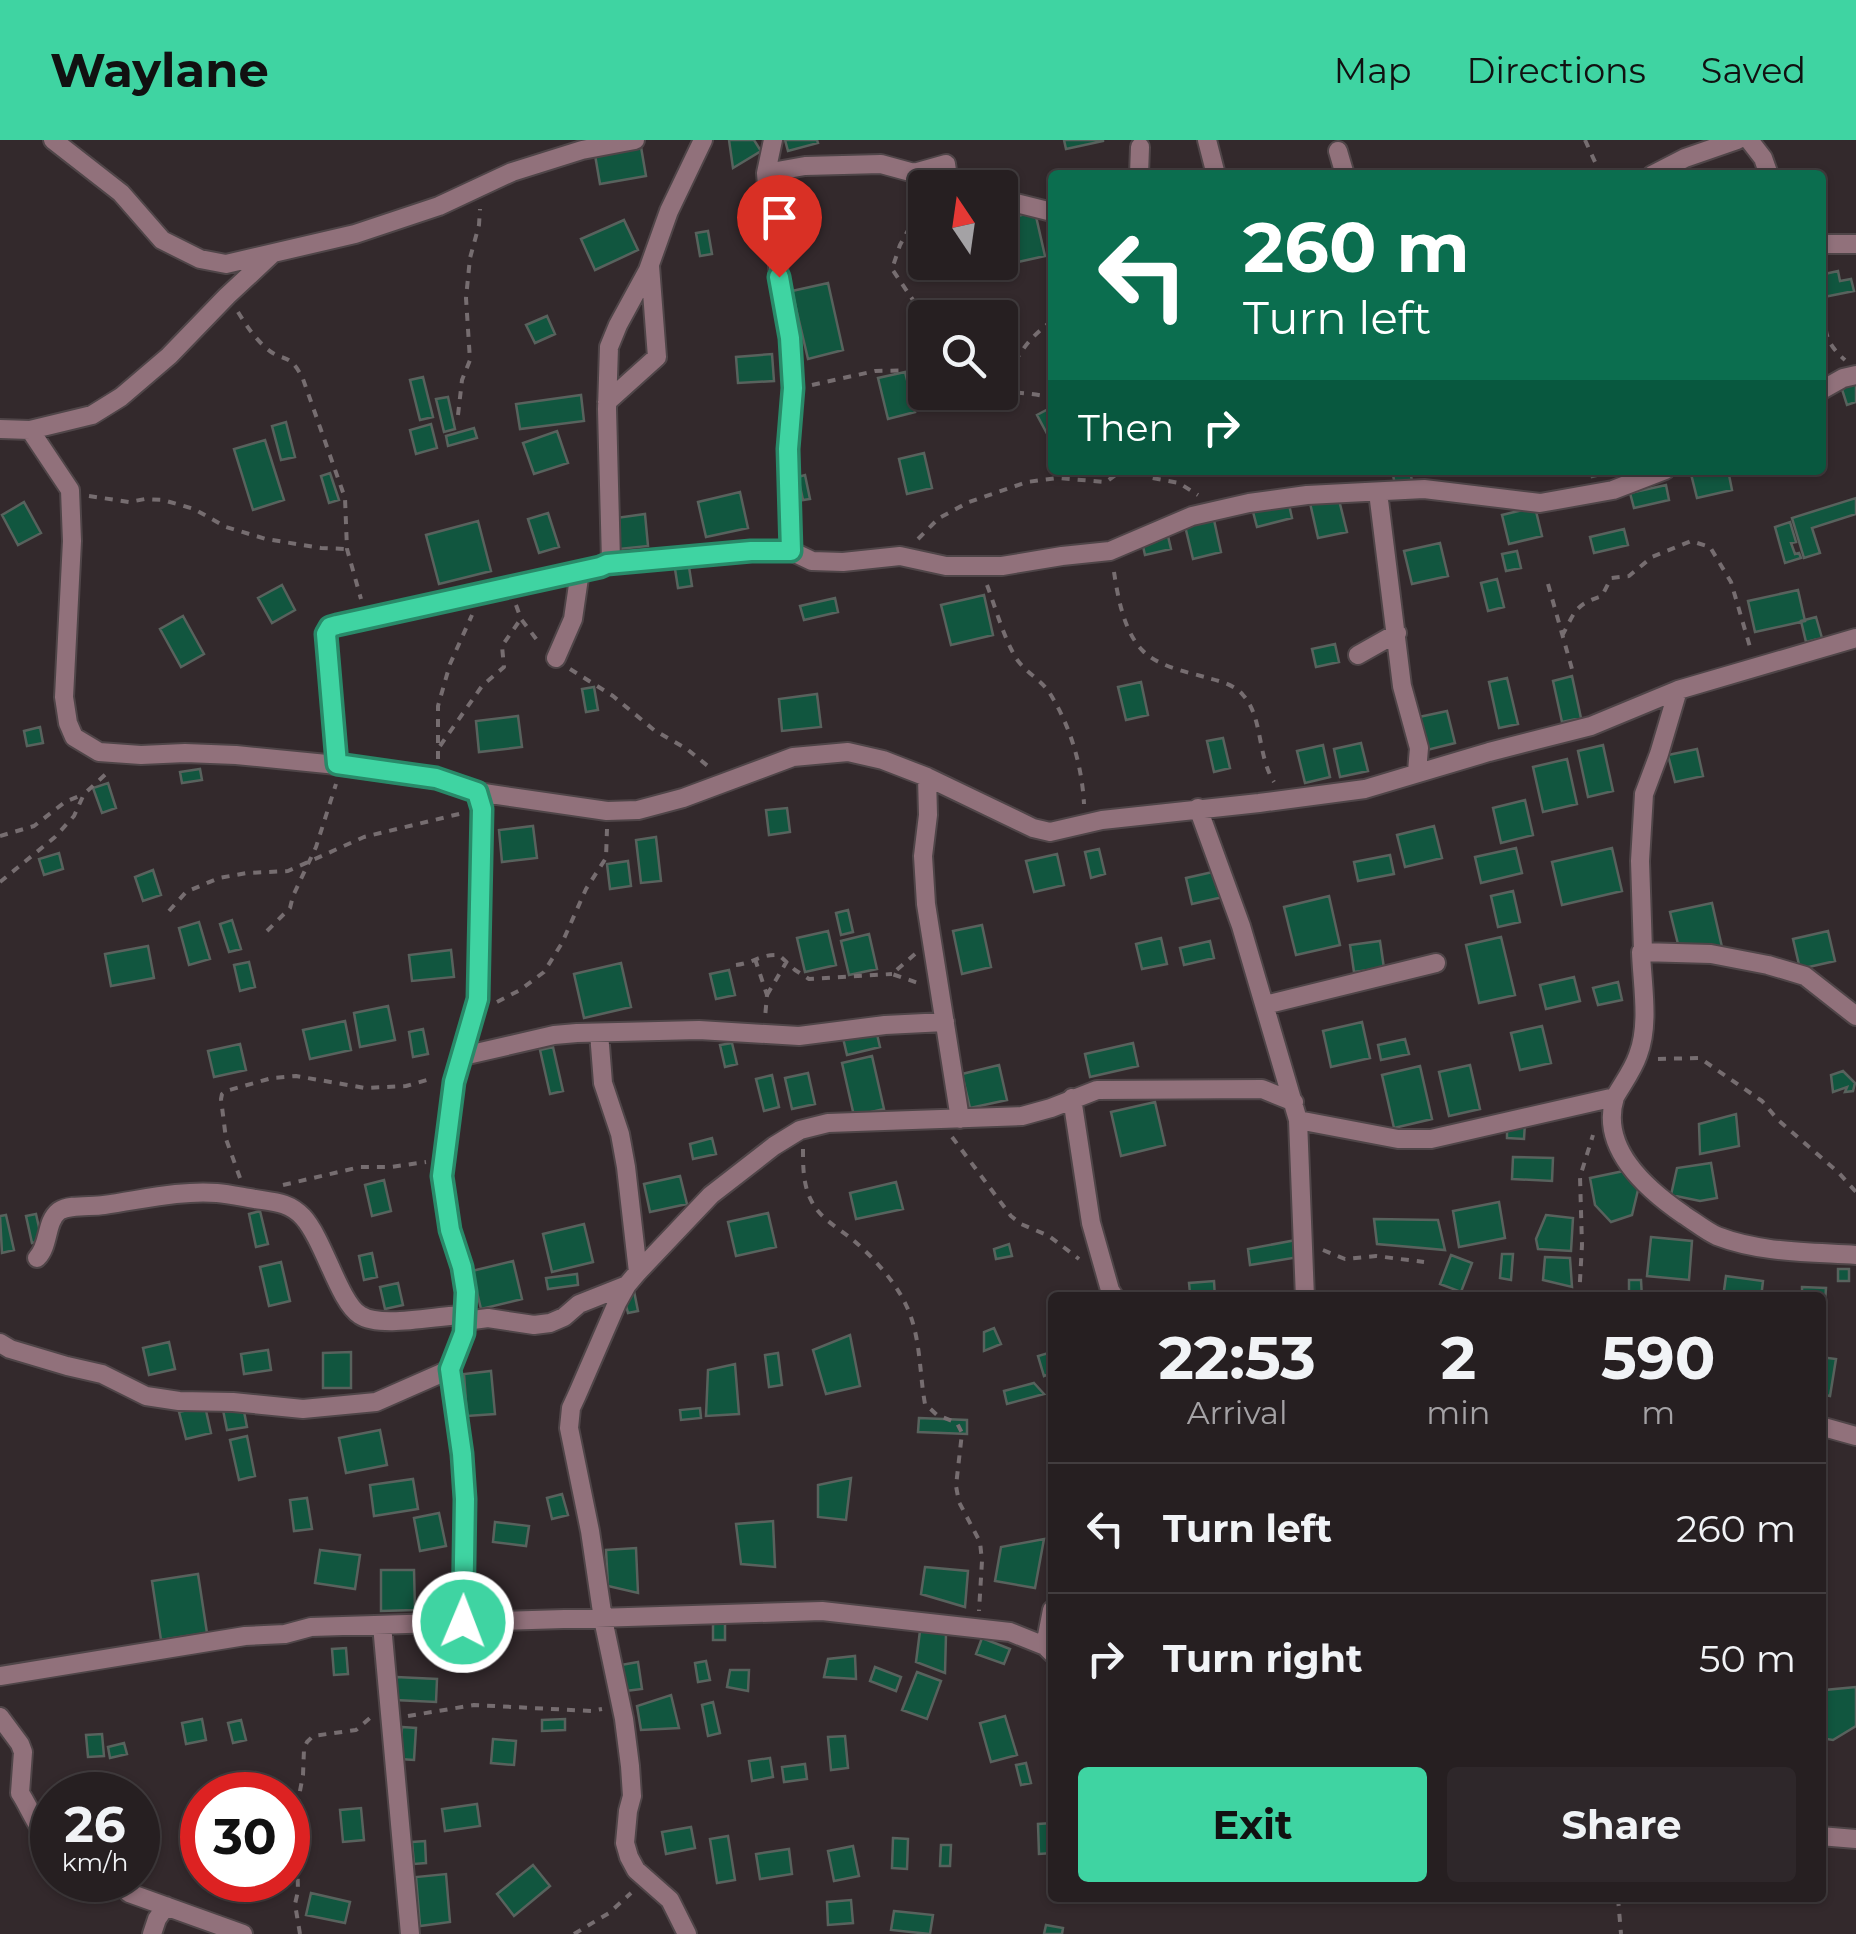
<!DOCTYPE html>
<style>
body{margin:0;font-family:Montserrat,sans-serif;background:#2e272a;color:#f1f3f6;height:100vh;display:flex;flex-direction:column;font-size:38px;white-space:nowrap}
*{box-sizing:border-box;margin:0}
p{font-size:32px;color:#a4a2a5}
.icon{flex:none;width:55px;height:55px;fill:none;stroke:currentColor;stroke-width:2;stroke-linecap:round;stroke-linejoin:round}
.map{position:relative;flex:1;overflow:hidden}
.panel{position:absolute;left:1048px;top:1152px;width:778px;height:610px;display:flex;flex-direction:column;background:#261f21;border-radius:10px;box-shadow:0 2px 8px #0004,0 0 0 2px #423d3f}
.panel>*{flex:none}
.guide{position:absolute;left:1048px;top:30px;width:778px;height:305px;border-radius:10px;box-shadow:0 2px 8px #0004,0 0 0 2px #423d3f;background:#0b6e4f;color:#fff;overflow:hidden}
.needle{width:65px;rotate:347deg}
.controls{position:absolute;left:908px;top:30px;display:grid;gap:20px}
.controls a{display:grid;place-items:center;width:110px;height:110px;border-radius:10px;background:#261f21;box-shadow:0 2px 8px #0004,0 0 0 2px #423d3f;font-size:50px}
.speed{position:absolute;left:30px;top:1632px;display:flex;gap:20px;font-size:50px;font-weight:700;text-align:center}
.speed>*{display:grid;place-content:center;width:130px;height:130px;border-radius:50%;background:#261f21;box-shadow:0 2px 8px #0004,0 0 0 2px #423d3f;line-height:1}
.speed small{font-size:25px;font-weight:400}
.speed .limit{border:15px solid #d22;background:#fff;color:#111}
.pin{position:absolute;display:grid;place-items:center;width:85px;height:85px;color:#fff;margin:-102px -42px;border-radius:50% 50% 50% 0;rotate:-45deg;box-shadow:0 0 10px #0007}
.pin .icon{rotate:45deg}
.me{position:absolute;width:110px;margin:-55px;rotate:1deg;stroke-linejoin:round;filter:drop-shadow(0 0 8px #0008)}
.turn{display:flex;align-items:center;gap:35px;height:210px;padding:0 30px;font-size:45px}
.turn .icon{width:130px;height:130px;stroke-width:2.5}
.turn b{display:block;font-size:70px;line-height:85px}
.then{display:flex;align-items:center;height:95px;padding:0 30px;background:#0003;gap:20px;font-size:38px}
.eta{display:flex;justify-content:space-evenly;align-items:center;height:170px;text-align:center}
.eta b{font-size:60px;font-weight:700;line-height:70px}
.primary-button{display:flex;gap:20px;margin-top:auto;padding:20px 30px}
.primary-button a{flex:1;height:115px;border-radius:10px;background:#3fd4a2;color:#111;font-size:40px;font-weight:700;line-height:115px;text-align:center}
.primary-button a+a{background:#2e272a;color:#f1f3f6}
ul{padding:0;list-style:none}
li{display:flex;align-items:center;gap:30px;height:130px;padding:0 30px;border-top:2px solid #423d3f}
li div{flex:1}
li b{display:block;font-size:38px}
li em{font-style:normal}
header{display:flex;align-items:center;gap:60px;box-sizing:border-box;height:140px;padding:0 50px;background:#3fd4a2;color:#111}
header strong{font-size:48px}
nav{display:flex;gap:55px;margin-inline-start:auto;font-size:35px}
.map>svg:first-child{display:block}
</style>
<header>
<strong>Waylane</strong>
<nav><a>Map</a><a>Directions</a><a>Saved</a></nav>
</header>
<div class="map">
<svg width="1856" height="1794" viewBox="0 0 1856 1794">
<rect width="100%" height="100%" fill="#33292c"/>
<!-- building -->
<path fill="#11563f" stroke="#58625d" stroke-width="2.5" d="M729,0h25l7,11 -28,17z
M785,0h32l1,3 -30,8z
M1064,0h39v1l-37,8z
M641,7l5,29 -46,8 -5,-29z
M1035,72l10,44 -27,6 -10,-44z
M624,80l14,30 -43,20 -14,-31z
M708,91l4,23 -12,2 -4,-23z
M1838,131l2,10 11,-2 3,12 -30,6 -4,-22z
M828,143l15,67 -35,9 -16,-68z
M547,176l8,18 -20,9 -9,-18z
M772,214l2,27 -36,2 -2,-26z
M905,232l10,40 -27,7 -10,-41z
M1856,234v28l-9,3 -8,-25z
M423,237l10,40 -13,3 -10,-40z
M581,255l3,26 -64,8 -4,-25z
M448,257l7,32 -11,3 -8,-33z
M1052,267v36l-15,-28z
M286,282l9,35 -14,3 -9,-34z
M431,284l6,24 -21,6 -6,-24z
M474,288l3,10 -29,8 -2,-10z
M557,291l11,32 -34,11 -11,-31z
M265,300l19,60 -31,10 -19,-61z
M924,313l8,35 -25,6 -8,-35z
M1392,330h18l2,11 -17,4z
M1591,330h26l1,1 -26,6z
M1690,330h38l4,20 -35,8z
M330,333l9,27 -10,3 -8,-27z
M805,335l5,24 -7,1 -5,-23z
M1666,345l3,15 -35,8 -4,-15z
M740,352l8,36 -42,9 -8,-35z
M1338,356l9,36 -29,6 -8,-35z
M1856,358v16l-44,14 8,25 -16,5 -12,-40z
M1288,360l4,18 -35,9 -5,-19z
M24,362l17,31 -23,12 -16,-30z
M1535,367l7,29 -33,8 -7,-29z
M548,373l11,34 -20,6 -11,-34z
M645,374l3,32 -29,3 -3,-31z
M1214,380l7,32 -28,7 -8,-33z
M478,381l13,50 -52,13 -13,-49z
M1790,382l6,20 -5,1 4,11 4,-1 2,5 -16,5 -10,-36z
M1624,389l4,16 -34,8 -4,-16z
M1168,396l3,13 -26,6 -3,-13z
M1440,403l8,33 -36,8 -8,-33z
M1517,411l4,17 -15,3 -4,-17z
M689,427l3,19 -14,2 -3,-19z
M1497,439l7,28 -16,4 -7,-28z
M282,445l13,25 -23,13 -14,-25z
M1798,450l7,31 -50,11 -7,-31z
M984,455l9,40 -42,10 -10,-40z
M835,458l3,14 -34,8 -4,-14z
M183,476l21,38 -23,13 -21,-38z
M1816,477l6,21 -16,4 -5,-21z
M1335,504l4,18 -23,5 -4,-18z
M1572,536l9,42 -19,4 -9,-41z
M1507,538l11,46 -19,4 -10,-46z
M1141,542l7,33 -22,5 -8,-33z
M594,547l4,23 -12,2 -4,-23z
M817,554l4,33 -39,4 -3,-32z
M1447,571l8,32 -28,7 -8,-33z
M518,576l4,31 -43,5 -3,-31z
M40,587l3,16 -16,3 -3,-15z
M1223,598l7,30 -16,4 -7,-31z
M1361,603l7,28 -28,6 -6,-28z
M1323,605l7,32 -25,6 -8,-32z
M1603,605l10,46 -25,6 -10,-46z
M1697,609l6,27 -28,6 -7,-27z
M1567,619l10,45 -34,8 -10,-45z
M200,629l2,11 -20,3 -2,-11z
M108,643l8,25 -14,5 -9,-25z
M1525,660l8,35 -32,8 -8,-35z
M787,668l3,24 -21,3 -3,-25z
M533,686l4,32 -35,4 -3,-32z
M1434,686l8,32 -37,9 -8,-32z
M656,697l5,44 -20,2 -5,-43z
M1516,708l6,25 -41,10 -6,-26z
M1612,708l10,43 -60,14 -10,-43z
M1099,709l6,25 -14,4 -6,-26z
M59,713l4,16 -19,6 -5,-16z
M1057,714l7,31 -30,7 -8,-31z
M1390,715l4,19 -36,7 -4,-19z
M628,721l3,25 -21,3 -3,-25z
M153,730l8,25 -18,6 -8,-24z
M1217,731l6,26 -31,7 -6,-26z
M1513,751l7,31 -22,5 -7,-31z
M1329,756l11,49 -44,10 -12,-48z
M1712,763l10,44 -41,9 -11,-44z
M848,770l5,22 -12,3 -5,-22z
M232,780l9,29 -12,3 -9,-28z
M199,782l11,37 -21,6 -10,-37z
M982,785l9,42 -29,7 -9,-43z
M828,791l8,34 -31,7 -8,-34z
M1828,791l7,30 -35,8 -7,-30z
M869,794l8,35 -28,6 -8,-34z
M1501,797l14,58 -36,8 -13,-58z
M1161,798l6,26 -25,5 -6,-25z
M1210,801l4,17 -30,7 -4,-17z
M1380,801l4,27 -30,4 -4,-27z
M148,806l6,32 -43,8 -6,-32z
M451,810l3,27 -42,4 -3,-26z
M249,822l6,25 -15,4 -6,-26z
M621,823l10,44 -47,11 -10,-44z
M729,830l6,25 -19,4 -6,-25z
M1574,837l6,24 -34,8 -6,-24z
M1618,842l4,18 -24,5 -5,-17z
M388,866l7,34 -35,7 -6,-34z
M345,881l6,29 -41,9 -7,-29z
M1362,882l8,36 -39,9 -8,-36z
M1542,886l9,37 -31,7 -9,-37z
M423,889l5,25 -15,3 -4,-25z
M876,890l4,17 -33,8 -4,-17z
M1405,899l4,15 -28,6 -3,-15z
M732,903l5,21 -12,3 -5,-22z
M1133,903l5,23 -48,11 -5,-23z
M240,904l6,26 -32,7 -6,-26z
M553,907l10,44 -13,3 -10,-44z
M872,916l12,53 -30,7 -12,-53z
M999,925l8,35 -37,8 -8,-34z
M1470,925l10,44 -31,7 -10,-44z
M1420,926l12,53 -38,9 -12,-53z
M1843,931l12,12 -2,8 -8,1 2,-5 -14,5 -2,-17z
M808,933l7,31 -23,5 -7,-31z
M772,935l7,32 -15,4 -8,-32z
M1155,962l10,43 -44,11 -10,-44z
M1736,974l3,32 -39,8 -1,-30z
M1525,983l-1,16 -17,-1v-9z
M712,998l4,16 -23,5 -3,-15z
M1513,1017l40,1 -1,23 -40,-2z
M1711,1023l6,35 -17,3 -29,-6 6,-27z
M1624,1031l14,19 -6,25 -21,7 -16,-17 -5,-27z
M680,1036l7,28 -37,8 -6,-28z
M384,1040l7,31 -19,5 -7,-31z
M896,1042l7,27 -47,10 -6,-26z
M1499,1062l6,36 -46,9 -6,-36z
M260,1071l8,33 -12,3 -7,-33z
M768,1073l8,34 -40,9 -8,-34z
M36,1074l6,27 -10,2 -6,-27z
M6,1075l8,35 -12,3 -2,-37z
M1546,1075l27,3 -2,33 -33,-2 -2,-10z
M1374,1079l64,1 7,30 -68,-6z
M584,1084l9,38 -41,10 -9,-38z
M1651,1097l41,4 -3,39 -42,-4z
M1296,1100l3,17 -49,8 -2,-16z
M1009,1104l3,12 -16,3 -2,-10z
M372,1113l5,24 -13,3 -5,-24z
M1502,1114h11l-2,26 -11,-2z
M1451,1115l21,8 -11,29 -21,-8z
M1545,1117l25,1 2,29 -29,-7z
M513,1121l9,38 -41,10 -9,-38z
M281,1122l9,39 -21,5 -9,-39z
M1838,1129h11v12h-11z
M577,1134l1,11 -30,4 -2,-11z
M1726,1136l37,5 -2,17h-38z
M1629,1140h12l1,18h-13z
M1214,1141l1,17h-17v-5h-8l-1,-10z
M398,1143l5,22 -18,4 -5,-22z
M1802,1147l24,1 -2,31 -4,-1v-20h-18z
M634,1151l4,20 -10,2 -5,-19z
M994,1188l7,16 -17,7v-19z
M850,1195l10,51 -34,8 -13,-44z
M169,1202l6,27 -26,6 -6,-27z
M268,1210l3,20 -27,4 -3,-20z
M351,1212v36h-28v-35z
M1052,1212v21l-8,3 -6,-20z
M778,1213l4,32 -13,2 -4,-32z
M1820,1217l16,2 -6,37 -10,-2z
M735,1224l4,50 -33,2 2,-46z
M491,1231l4,43 -28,2 -3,-42z
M1034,1243l10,11 -37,10 -3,-13z
M205,1266l6,27 -25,6 -7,-27z
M243,1266l4,21 -20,3 -4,-20z
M700,1268l1,10 -20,2 -1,-10z
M919,1278l48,2v14l-49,-2z
M380,1290l7,35 -41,8 -7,-35z
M247,1296l8,40 -16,4 -9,-40z
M851,1338l-5,42 -28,-3v-32z
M413,1339l5,30 -44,7 -4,-31z
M562,1354l6,21 -16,4 -5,-21z
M307,1358l5,31 -18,2 -4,-31z
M439,1373l7,33 -26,5 -6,-33z
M773,1381l2,46 -34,-3 -5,-40z
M495,1382l34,4 -3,20 -33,-4z
M1044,1399l-9,49 -40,-7 6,-34z
M636,1408l2,45 -30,-7 -2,-36z
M320,1410l40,5 -5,34 -40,-6z
M925,1427l43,4 -3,36 -44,-13z
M381,1430h33l1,40 -34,1z
M198,1434l9,59 -46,7 -9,-59z
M713,1479h12v21h-12z
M920,1491l26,3 -1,39 -29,-11z
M982,1498l28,11 -6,15 -28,-10z
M346,1508l2,26 -14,1 -2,-26z
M855,1516l1,23 -32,-2 4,-18z
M706,1521l4,19 -12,2 -3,-19z
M638,1522l4,27 -17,2 -4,-26z
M875,1527l26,10 -5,14 -26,-10z
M730,1530h19l-1,21 -21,-4z
M917,1532l24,9 -14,38 -25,-9z
M396,1537l41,2 -1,23 -41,-2z
M1856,1547v39l-23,14 -13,-2 5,-48z
M671,1555l8,33 -38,2 -4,-24z
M713,1562l7,31 -12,3 -6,-31z
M1005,1576l12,39 -26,7 -11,-39z
M202,1579l4,21 -20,4 -4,-21z
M565,1579v11l-23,1v-11z
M241,1580l5,20 -13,3 -5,-20z
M402,1587l14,1 -2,32 -14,-1z
M102,1594l2,22 -16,1 -2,-22z
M845,1596l3,32 -17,2 -3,-33z
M493,1599l23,2 -2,24 -23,-2z
M124,1603l3,11 -17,4 -2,-11z
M770,1618l3,19 -21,4 -3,-20z
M1026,1623l5,20 -10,2 -5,-20z
M805,1624l2,15 -23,3 -2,-15z
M477,1664l3,22 -35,5 -3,-22z
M361,1668l3,32 -21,2 -3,-32z
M1052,1683v30l-13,1 -1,-30z
M691,1687l4,21 -29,6 -4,-22z
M728,1696l7,44 -18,3 -7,-44z
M893,1698l15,1 -1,30 -15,-1z
M425,1701l1,22 -12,1 -2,-22z
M941,1705h10l-1,21h-10z
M853,1706l6,30 -25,5 -6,-30z
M789,1709l3,25 -32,5 -4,-25z
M533,1725l17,21 -36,30 -17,-22z
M446,1734l4,48 -30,4 -4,-49z
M311,1753l39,9 -5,21 -39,-8z
M851,1760l2,23 -25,2 -1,-23z
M894,1771l39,4 -3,19 -39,-4z
M1046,1785l17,3 -1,6h-18z"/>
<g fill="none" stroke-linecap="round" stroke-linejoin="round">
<!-- minor casing -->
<g stroke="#4f4548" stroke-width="22">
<path id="minor" d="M53,0l68,53 41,47 38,19 26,5 129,-30 84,-28 73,-34 70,-22 53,-10
M773,0l-7,33 4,50 6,19 3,35 11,61 3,50 -5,61 3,102
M1207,0l9,35
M1749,0l14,18 6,17
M1338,11l7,24
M766,33l39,-7 76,-2 33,9 32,-9 3,20 13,4
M1139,35l1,-28
M1652,35l33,-17 52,-18
M1000,59l52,13
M1820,104h36
M1820,251l23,-13 13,-3
M607,262l50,-45 -7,-91
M0,289l30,1 40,60 2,51 -8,156 4,26 6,14 25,15 42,3 44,-2 51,2 101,10 99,14 41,13 130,19 31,-1 45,-12 110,-41 55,-5 35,8 44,17 106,51 17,4 52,-12 157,-17 106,-14 124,-37 102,-26 87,-36 178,-52
M30,290l62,-15 29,-18 48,-41 58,-60 44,-41
M1378,352l24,194 17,62 -2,24
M607,424l144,-13h40l21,10 31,1 57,-6 46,10h56l60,-10 48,-5 82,-35 57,-13 58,-8 117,-6 116,14 73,-13 52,-20
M1358,515l39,-22
M556,518l17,-39 7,-48
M337,625l-11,-131 4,-7 270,-60 11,-6 -4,-152 2,-62 9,-22 30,-55 21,-59 34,-71
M927,637l1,38 -5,41 3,48 34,215
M1198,668l43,118 57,194 7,178
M1641,812l70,2 57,11 37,11 51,40
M1265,865l171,-42
M599,893l4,50 17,51 6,33 12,105
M463,916l91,-21 23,-2 122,-3 100,6 86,-11 60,-3
M1615,957c-16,51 31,92 69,118 11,7 22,16 33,21 44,17 93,16 139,19
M1072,958l19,125 19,67 5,8
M1298,980l100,19h33l184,-42c8,-14 18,-27 23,-42 12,-31 4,-71 3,-103l2,-1 -3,-90 4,-67 15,-40 19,-64
M37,1118c13,-13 8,-36 22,-47 11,-7 32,-4 45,-6 37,-5 76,-15 113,-12 13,1 25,4 38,6 19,3 34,3 48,18 21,23 36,85 57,98 21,14 79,0 105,0
M465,1181l23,-3 46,7 16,-2 14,-6 15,-13 48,-19
M0,1203l10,6 57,17 35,8 44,22 33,5 54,1 70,7 73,-7 75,-33
M1820,1286l36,10
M463,1482l2,-123 -3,-44 -11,-86 13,-36 2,-40 -5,-26 -11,-37 -8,-54 12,-94 24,-83 4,-190 -5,-17
M382,1485l28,309
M1045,1506l7,-36
M0,1536l245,-40 40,-2 26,-7 511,-16 188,21 35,14 7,7
M0,1577l20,27 3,8 -3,41c10,15 18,39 32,47
M1820,1696l36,3
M124,1740l5,13 114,41
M152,1794l5,-15 9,-13
M687,1794l-17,-34 -34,-30 -7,-13 -4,-14 3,-32 4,-15 -2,-30 -6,-47 -21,-100 -13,-88 -21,-103 2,-20 6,-13 40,-92 10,-18 11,-13 73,-77 63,-49 26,-16 28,-7 194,-7 29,-8 46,-18 165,-1 32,13"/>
</g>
<!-- path -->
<path stroke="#766d70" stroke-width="4" stroke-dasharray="8 8" stroke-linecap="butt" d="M1585,0l16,35
M925,59l-25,46 -8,24 33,49
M1820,158c10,31 -2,38 25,62
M238,172c8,13 16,25 27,35 18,17 24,3 38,32l42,119 2,51 14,50
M812,245l63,-14 50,-1
M1000,250c15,-30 25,-50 52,-69
M1000,251c18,2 35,2 52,7
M458,275l4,-35 8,-20 -4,-62 4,-40 9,-33 1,-16
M1139,330l13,8 27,5 19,12
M89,356l40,6 16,-3 18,1 31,9 32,18 40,12 55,9 24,1
M918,399l21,-21 30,-16 58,-20 30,-4 49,4 16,-12
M1114,432c4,26 10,60 29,79 16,16 45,21 65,27 12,3 27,7 35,17 20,22 14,60 31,87
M1548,444l24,85
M987,445c9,24 16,51 29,73 9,14 24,21 33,34 21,33 33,73 35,112
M516,465l5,14 19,25
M1562,496c13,-24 12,-31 40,-40l9,-18 18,-2 23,-19 39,-16 19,6 21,35 19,65
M570,529l43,27 41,34 33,19 22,18
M440,606l42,-60 22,-19 -2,-21 18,-26
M438,619v-53l12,-42 22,-49
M0,696l34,-10 31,-24 19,-8
M0,742l55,-45 19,-21 10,-22 23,-21
M169,771l17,-19 33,-14 28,-5 41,-2 76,-34 99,-24
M267,791l23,-23 3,-12 23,-49 20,-63
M915,814l-23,20 29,10
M755,819l12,36 -2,23
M736,825c18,-2 24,-11 43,-10l16,15 14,9 83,-5
M767,855l20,-34
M497,862l23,-12 24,-18 18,-29 24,-54 20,-31 1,-29
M1658,919l40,-1 6,3 58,40 16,19 61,53 17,19
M952,997l59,79 10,8 28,12 30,23
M803,1009c0,18 0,37 9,53 8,16 26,26 40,37 20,17 43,42 54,66 15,31 13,66 19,99l12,11 20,8 5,10 -6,53 3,16 21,40 2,19 -3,50
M240,1038l-14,-39 -5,-40 1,-5 4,-3 46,-13 24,-2 69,12 41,-2 28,-8
M283,1045l77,-18h31l35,-5
M1323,1110l22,9 31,-3 48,6
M1579,1158l3,-53 -2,-68 13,-42
M408,1576l66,-11 117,6 11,-2
M1618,1758l3,36
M300,1794l-5,-30 3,-13 -2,-79 7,-37 1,-26 3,-7 6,-6 43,-6 15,-13
M574,1794l35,-21 22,-20"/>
<!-- minor -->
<use href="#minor" stroke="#91717b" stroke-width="18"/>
</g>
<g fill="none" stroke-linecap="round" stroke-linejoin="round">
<!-- route casing -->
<g stroke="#298a69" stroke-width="25">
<path id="route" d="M463,1482l2,-123 -3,-45 -12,-85 14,-36 2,-41 -4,-25 -12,-37 -8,-54 12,-94 24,-83 4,-190 -5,-17 -41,-14 -99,-14 -11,-130 4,-7 7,-2 263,-58 7,-3 144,-13h40l-3,-102 5,-61 -3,-50 -11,-61"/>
</g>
<!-- route -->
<use href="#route" stroke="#3fd4a2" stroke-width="18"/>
</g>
</svg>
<div class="controls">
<a><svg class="needle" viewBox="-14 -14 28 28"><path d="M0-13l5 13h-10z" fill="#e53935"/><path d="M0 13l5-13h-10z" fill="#a4a2a5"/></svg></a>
<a><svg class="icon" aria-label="search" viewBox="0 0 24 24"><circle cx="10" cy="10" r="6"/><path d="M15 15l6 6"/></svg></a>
</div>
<div class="speed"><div>26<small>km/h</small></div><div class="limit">30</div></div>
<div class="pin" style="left:779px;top:137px;background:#d93025"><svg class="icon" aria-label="arrive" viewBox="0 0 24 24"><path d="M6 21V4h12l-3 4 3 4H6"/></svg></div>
<svg class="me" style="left:463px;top:1482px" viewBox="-20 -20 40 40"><circle r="17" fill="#3fd4a2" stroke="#fff" stroke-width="3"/><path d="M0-11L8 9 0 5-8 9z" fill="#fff"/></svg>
<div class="guide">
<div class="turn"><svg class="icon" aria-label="left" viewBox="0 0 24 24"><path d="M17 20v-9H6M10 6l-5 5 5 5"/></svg><div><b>260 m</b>Turn left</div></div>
<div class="then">Then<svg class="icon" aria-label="right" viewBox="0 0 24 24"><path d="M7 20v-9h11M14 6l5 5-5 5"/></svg></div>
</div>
<section class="panel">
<div class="eta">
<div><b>22:53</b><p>Arrival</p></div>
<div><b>2</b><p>min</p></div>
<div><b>590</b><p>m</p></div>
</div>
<ul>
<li><svg class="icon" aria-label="left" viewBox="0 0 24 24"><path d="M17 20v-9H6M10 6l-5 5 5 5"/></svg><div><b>Turn left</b></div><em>260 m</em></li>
<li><svg class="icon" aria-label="right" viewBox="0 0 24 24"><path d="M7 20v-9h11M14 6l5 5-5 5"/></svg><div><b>Turn right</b></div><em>50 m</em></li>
</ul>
<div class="primary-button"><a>Exit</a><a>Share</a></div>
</section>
</div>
